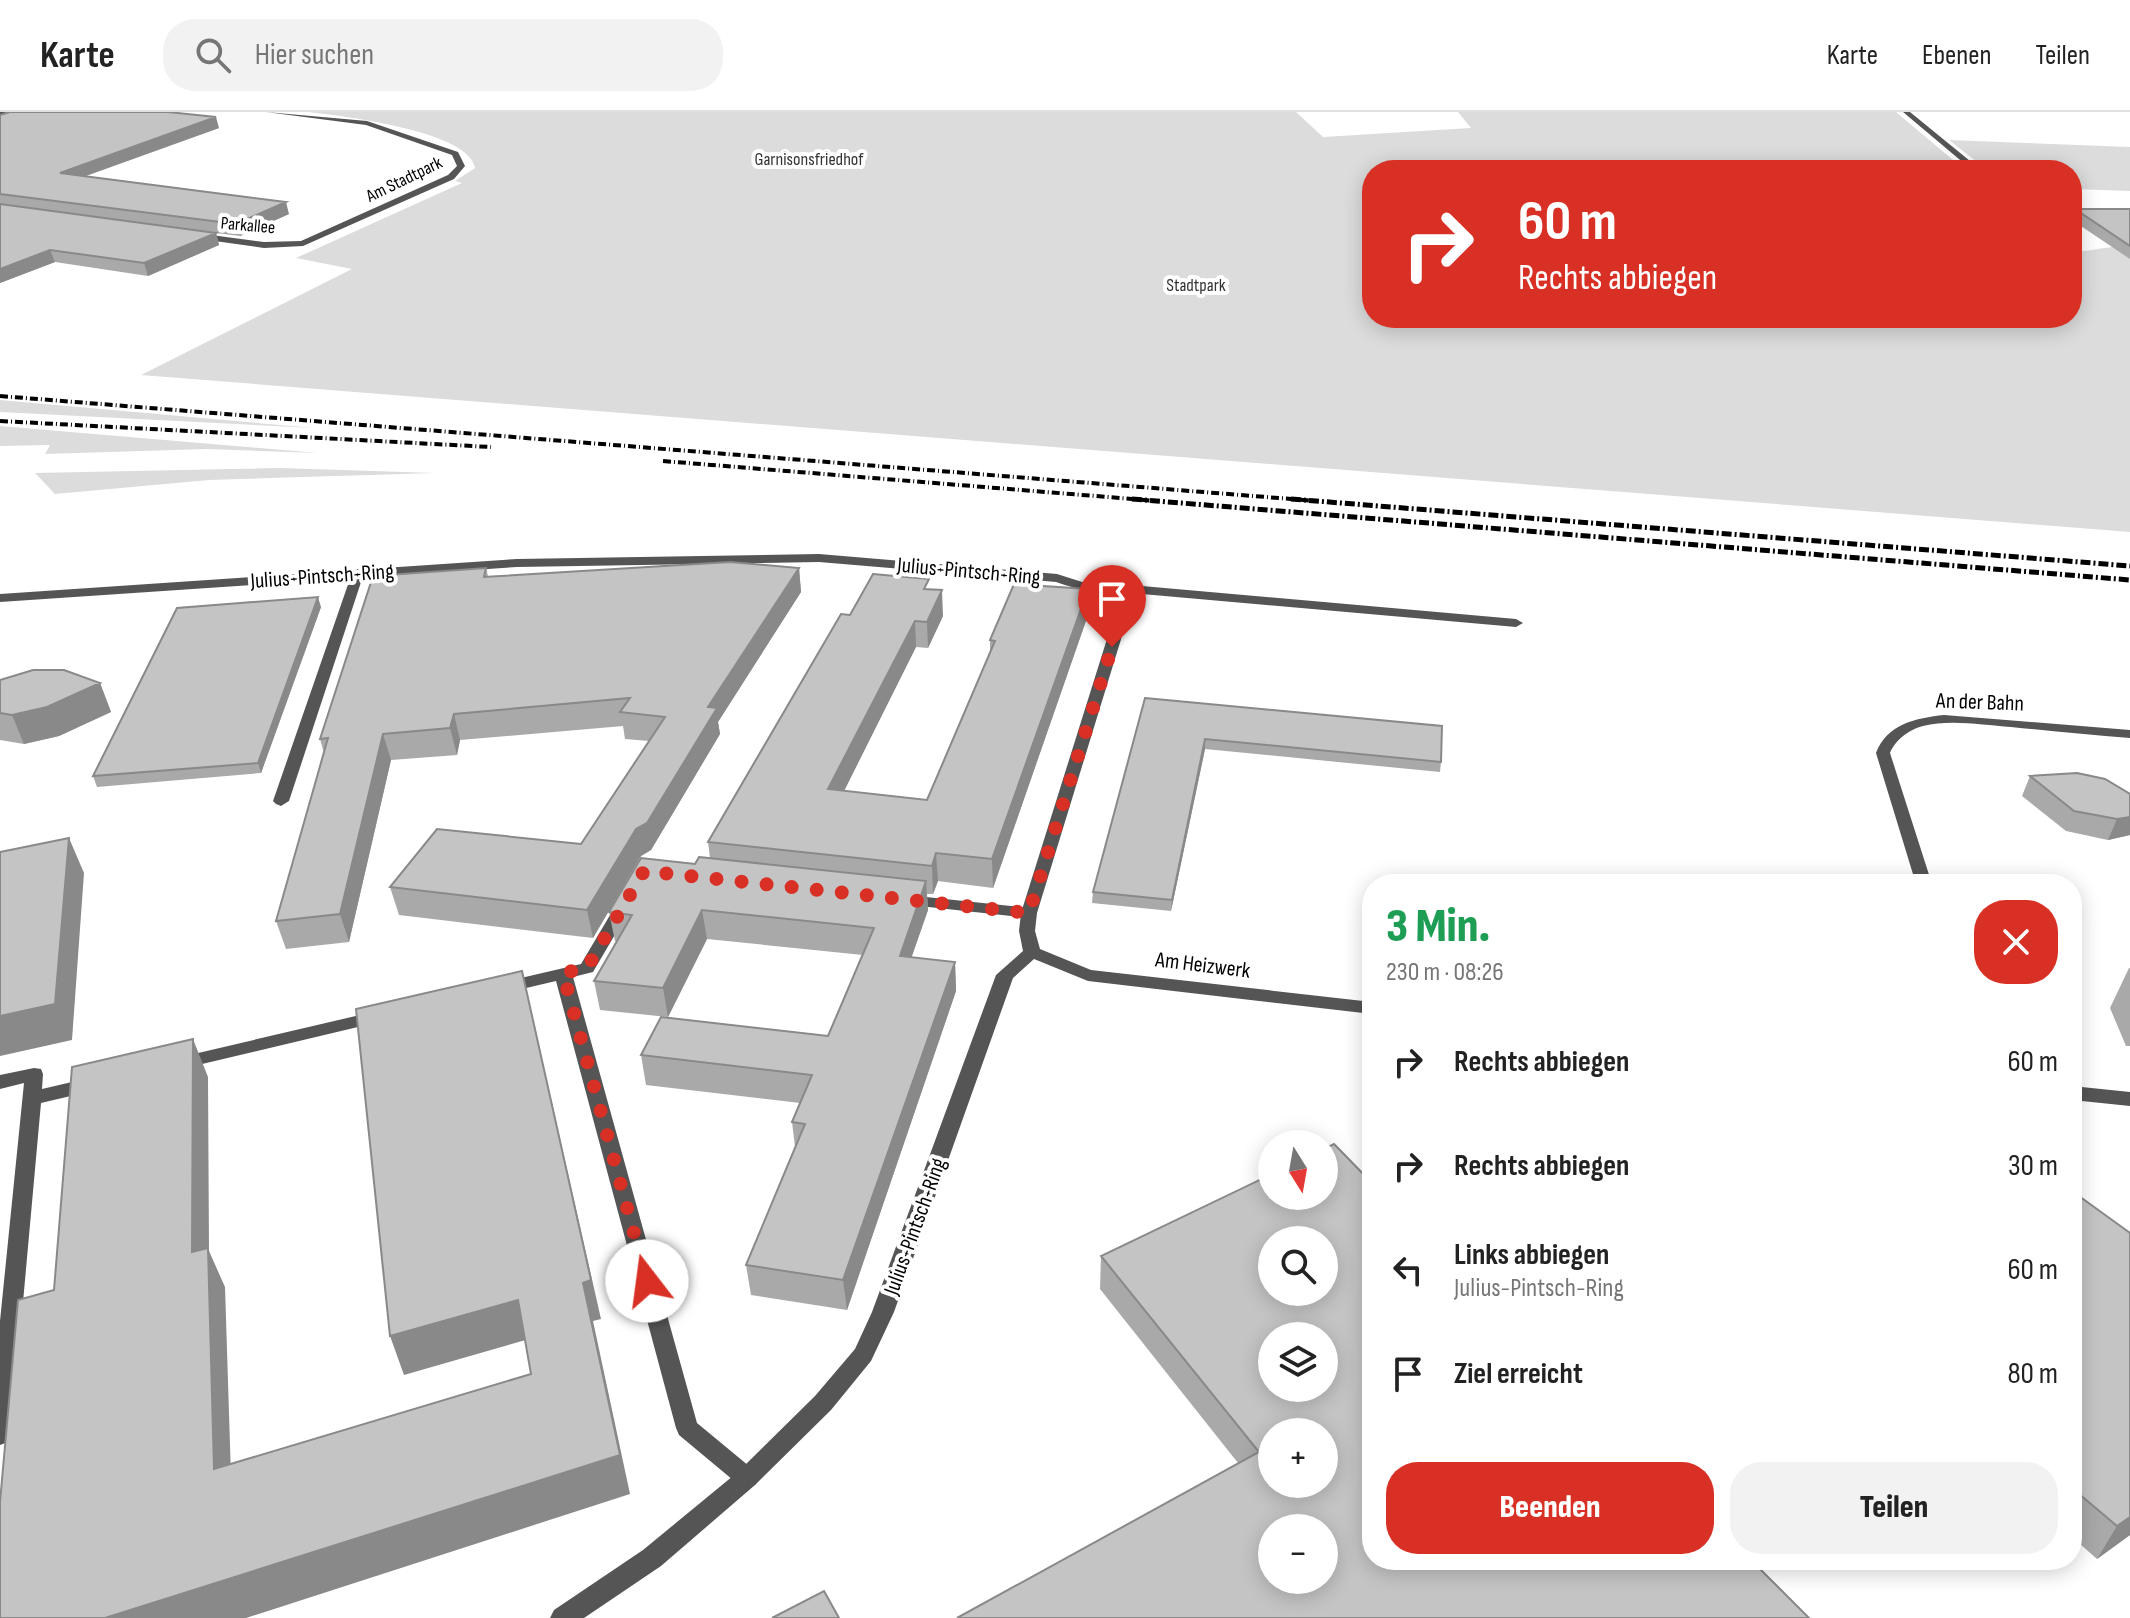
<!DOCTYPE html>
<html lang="de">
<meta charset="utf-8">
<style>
body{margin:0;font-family:"Sofia Sans Condensed",sans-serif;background:#f2f2f2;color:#222;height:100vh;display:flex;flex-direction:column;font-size:30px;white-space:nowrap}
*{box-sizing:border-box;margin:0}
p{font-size:26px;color:#767676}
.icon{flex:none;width:44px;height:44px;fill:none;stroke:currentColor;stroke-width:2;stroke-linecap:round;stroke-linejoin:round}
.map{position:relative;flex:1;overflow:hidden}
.side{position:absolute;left:1362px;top:762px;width:720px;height:696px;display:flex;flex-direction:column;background:#fff;border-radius:32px;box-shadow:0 4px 20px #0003}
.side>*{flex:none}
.hud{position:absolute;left:1362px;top:48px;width:720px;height:168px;border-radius:32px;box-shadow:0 4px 20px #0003;background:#d93025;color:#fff;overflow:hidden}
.needle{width:52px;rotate:169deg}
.controls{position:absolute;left:1258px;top:1018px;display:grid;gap:16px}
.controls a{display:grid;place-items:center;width:80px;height:80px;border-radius:50%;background:#fff;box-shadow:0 4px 20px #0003;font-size:40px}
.pin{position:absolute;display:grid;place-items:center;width:68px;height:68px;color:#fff;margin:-82px -34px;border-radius:50% 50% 50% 0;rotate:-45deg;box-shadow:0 0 8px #0007}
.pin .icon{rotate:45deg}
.me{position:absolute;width:88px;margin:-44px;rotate:345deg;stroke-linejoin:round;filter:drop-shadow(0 0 6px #0008)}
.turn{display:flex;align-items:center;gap:28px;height:168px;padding:0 24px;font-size:36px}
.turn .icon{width:104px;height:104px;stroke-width:2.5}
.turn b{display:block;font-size:56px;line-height:68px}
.round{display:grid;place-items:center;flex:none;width:84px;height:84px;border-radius:32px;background:#f2f2f2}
.head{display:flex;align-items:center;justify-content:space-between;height:136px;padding:0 24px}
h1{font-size:48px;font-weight:800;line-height:60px;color:#1e9e55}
.primary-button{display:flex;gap:16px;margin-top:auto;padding:16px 24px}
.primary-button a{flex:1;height:92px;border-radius:32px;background:#d93025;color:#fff;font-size:32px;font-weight:800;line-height:92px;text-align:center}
.primary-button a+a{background:#f2f2f2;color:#222}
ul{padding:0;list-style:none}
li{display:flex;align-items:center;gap:24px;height:104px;padding:0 24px}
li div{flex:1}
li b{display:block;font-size:30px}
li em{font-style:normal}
header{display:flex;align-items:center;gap:48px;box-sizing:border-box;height:112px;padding:0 40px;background:#fff;border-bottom:2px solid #e0e0e0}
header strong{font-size:38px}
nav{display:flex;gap:44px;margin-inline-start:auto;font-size:28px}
.search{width:560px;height:72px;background:#f2f2f2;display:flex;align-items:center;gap:20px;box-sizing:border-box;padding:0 28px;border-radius:32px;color:#767676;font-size:30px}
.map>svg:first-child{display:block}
</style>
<header>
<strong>Karte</strong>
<div class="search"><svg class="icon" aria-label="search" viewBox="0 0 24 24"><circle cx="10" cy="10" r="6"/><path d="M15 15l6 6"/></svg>Hier suchen</div>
<nav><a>Karte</a><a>Ebenen</a><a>Teilen</a></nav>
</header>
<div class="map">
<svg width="2130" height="1506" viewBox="0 0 2130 1506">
<rect width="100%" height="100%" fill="#fff"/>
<!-- green -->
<path fill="#dcdcdc" d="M309,0h987l27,25 148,-9 -13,-16h438l69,58h-593v148h700v-67c21,1 37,-6 58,-5v286l-1989,-157 211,-106 -56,-11 166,-75 -7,-2 20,-13c-5,-37 -133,-52 -166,-56z
M1949,28l181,7v44l-58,-2v-19h-85z
M0,288l314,28 -314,-16z
M0,314l318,27 -111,-4 -162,5 5,-9 -50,1z
M280,356l155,5 -226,7 -154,14 -20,-21z"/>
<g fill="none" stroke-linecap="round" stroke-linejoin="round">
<!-- service -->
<path fill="#555" fill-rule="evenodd" d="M1903,0h7l71,58h-9z
M358,457l6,4 -75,228 -8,5 -5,-2 -3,-3 79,-228z
M1142,474l374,33 7,4 -7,4 -374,-33 -45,1 -6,-4 6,-4z
M907,783l122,13 8,5 -8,5 -128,-14 -2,-4 2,-4z
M622,792l8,5 -37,63 -20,5 124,446 58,48 4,7 -4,7 -8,3 -8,-3 -60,-50 -3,-7 -120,-447 -51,12 -9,-6 3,-4 82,-19 35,-59z
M377,899l6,2 3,4 -3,4 -202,48 -6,-2 -3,-4 3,-4 6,-2z
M34,956l7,1 2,5 -1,15 47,-11 7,2 2,5 -2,5 -55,13 -30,332 -3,7 -8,3v-124l24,-238 -24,6v-14z"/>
<!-- minor -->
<path fill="#555" fill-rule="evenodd" d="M266,0l101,9 91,31 7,14 -11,13 -151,67 -39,2 -71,-10v-4l3,-1 68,9 37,-1 147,-66 9,-9 -5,-11 -86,-30z
M819,442l238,20 44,14 20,22 5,13 -89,290 -2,18 5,18 51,21 281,32v12l-284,-33 -54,-22 -21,19 -119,334 -23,49 -40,49 -76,75 -94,81 -77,52h-34l4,-8 89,-60 96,-79 76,-75 40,-47 17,-37 124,-337 27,-24 -4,-20 2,-18 91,-290c-8,-28 -32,-33 -56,-41l-237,-20 -302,5 -517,35v-8l517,-35z
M1944,603l186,15v8c-40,-3 -79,-7 -119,-11 -28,-2 -61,-8 -88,-1 -13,3 -28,14 -33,27l42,131h-16l-40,-131c11,-29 40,-35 68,-38z
M2072,974l58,6v14l-58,-6z"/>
<!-- tertiary -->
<path fill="#555" fill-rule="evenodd" d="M0,0h7l-7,3z"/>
<!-- rail-far1 -->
<path stroke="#000" stroke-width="4" stroke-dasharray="8 3 1 3" stroke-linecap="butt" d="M0,284l1316,105
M0,309l491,26
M663,349l494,40"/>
<!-- rail -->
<path stroke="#000" stroke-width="5" stroke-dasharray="10 3 2 3" stroke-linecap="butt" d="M1132,387l998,81
M1291,387l839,67"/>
</g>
<!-- wall -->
<path fill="#a9a9a9" d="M0,3l219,13 -133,48 203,38 -49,22 -24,-3 3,12 -71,31 -93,-14 -55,21z
M2075,97h55v50l-58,-39z
M486,456l2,8 311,-8 2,24 -83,130 2,12 -69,116 -10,6 -48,82 -194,-23 -9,-28 191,-43 68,-103 -24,-2 -2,-13 -163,14 -3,15 -66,5 -42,182 -63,7 -10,-28 48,-168 -4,-14z
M929,477l14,27 -15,32 -12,-1 -72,144 83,9 63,-147v-13l98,-25 -95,273 -55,-7 -5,13h-6l1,16 -17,47 44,5 1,29 -109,319 -96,-15 -5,-30 49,-118 -3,-25 8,-19 -154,-18 -5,-30 187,-19 35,-81 -156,-16 -39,78 -68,-7 -6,-29 23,-40h-2l-6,-29 86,-48 15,-6 -2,-16 142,-227z
M321,495l-60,166 -164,14 -4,-11z
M0,568l100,3 11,29 -52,24 -35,8 -24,-4z
M1145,586l296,64 -1,10 -235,-23 -34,162 -79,-8 1,-11z
M2030,664l100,18v41l-22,5 -42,-9 -44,-35z
M2129,856h1v78h-4l-16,-38z
M2072,1079l58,42v302l-33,24 -25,-22z
M1101,1144l708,362 -571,-155 -138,-174z"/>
<!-- shaded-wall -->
<path fill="#898989" d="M216,5l3,11 -156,56 -3,-11z
M286,90l3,12 -49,22 -4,-12z
M216,121l3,12 -71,31 -4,-13z
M50,138l5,12 -55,21v-14z
M799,456l2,24 -83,130 2,12 -69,116 -10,6 -48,82 -6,-28 121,-203z
M1088,477v26l-95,273 -1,-29z
M942,478l1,26 -15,32 -1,-26z
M318,485l3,10 -60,166 -3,-10z
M915,509l1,26 -85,170 -3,-28z
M100,571l11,29 -52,24 -35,8 -12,-29z
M454,602l6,26 -3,15 -7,-27z
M383,622l8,26 -42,182 -9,-28z
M1205,627v10l-34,162 1,-11z
M2130,705v18l-22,5 9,-21z
M69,726l15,35 -12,167 -72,16v-40z
M936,741l2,28 -5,13 -1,-28z
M926,769l2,29 -26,75 -2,-29z
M702,798l5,29 -39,78 -5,-29z
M955,850l1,29 -109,319 -4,-30z
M522,859l79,348 -8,2 37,173 -384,124h-141l515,-163 -37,-172z
M193,927l15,38 1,174 16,36 7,221 -18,-39 -22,-217z
M518,1188l11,39 -125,36 -14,-39z
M2130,1405v18l-33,24 20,-33z"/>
<!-- building -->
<path fill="#c4c4c4" stroke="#898989" stroke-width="2" fill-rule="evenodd" d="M10,0h158l48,5 -156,56 226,29 -50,22 -236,-30v-79z
M0,92l216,29 -72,30 -94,-13 -50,19z
M2075,97h55v37z
M730,450l69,6 -91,139 9,1 -70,115 -11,6 -49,81 -197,-23 47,-58 144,15 84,-127 -45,-5 10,-14 -176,16 -4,14 -67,6 -43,180 -64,7 52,-183 -8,1 53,-163 113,-8 -2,9z
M873,462l56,5 -5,10 18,1 -15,32 -12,-1 -87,168 99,11 68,-159 -5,-1 24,-56 74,5 -96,270 -56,-6 -4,13 -224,-24 133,-228 9,1z
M318,485l-60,166 -165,13 84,-168z
M33,558h31l36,13 -53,24 -35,8 -12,-2v-33z
M1145,586l297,28 -1,36 -236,-23 -33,161 -79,-8z
M2077,661l28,6 25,15v23l-13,2 -43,-8 -44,-35z
M69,726l-14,166 -55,12v-164z
M699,745l227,24 -26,75 55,6 -112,318 -97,-15 59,-141 -13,-2 20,-47 -171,-20 20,-38 167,19 46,-108 -172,-18 -39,78 -69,-7 38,-66 -23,-3 32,-54 54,6z
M522,859l69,309 -8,3 37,172 -515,163h-105v-116l18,-202 36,-10 18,-223 121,-28 -1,213 16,-4 6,221 317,-95 -13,-74 -128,36 -34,-327z
M1334,1032l38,39v377h379l58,58h-852l302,-166 -158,-196 171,-82v22h52v-47zM1272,1128h52v52h-52zM1272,1224h52v52h-52zM1272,1320h52v52h-52zM1272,1416h52v52h-52z
M2072,1079l58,42v284l-13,9 -45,-38z
M824,1479l15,27h-67z"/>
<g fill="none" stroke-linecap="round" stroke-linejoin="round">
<!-- route -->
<path stroke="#d93025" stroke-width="14" stroke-dasharray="0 25.2" d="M647,1169l-84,-308 24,-5 57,-97 385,42 83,-266"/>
</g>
<g text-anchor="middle" stroke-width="8" stroke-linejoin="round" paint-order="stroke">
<!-- far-park labels -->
<g font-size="18" fill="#333" stroke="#fff">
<text x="809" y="53">Garnisonsfriedhof</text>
<text x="1196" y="179">Stadtpark</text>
</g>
<!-- far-street labels -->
<g font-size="18" fill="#000" stroke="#fff">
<text transform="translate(404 67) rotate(-26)" y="6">Am Stadtpark</text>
<text transform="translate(248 113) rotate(5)" y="6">Parkallee</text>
</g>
<!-- street labels -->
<g font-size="22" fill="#000" stroke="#fff">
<text transform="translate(969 458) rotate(5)" y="8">Julius-Pintsch-Ring</text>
<text transform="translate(322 463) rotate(-4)" y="8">Julius-Pintsch-Ring</text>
<text transform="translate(1980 589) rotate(2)" y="8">An der Bahn</text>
<text transform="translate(1203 852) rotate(7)" y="8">Am Heizwerk</text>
<text transform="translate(914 1114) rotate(-70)" y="8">Julius-Pintsch-Ring</text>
</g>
</g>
</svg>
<div class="controls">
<a><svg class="needle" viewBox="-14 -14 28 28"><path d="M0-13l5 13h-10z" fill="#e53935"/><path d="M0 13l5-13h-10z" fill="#767676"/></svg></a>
<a><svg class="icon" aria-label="search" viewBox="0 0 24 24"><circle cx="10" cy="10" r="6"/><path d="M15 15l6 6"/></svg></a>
<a><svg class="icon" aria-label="layers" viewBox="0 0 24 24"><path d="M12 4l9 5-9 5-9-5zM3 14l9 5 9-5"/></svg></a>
<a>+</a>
<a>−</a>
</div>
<div class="pin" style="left:1112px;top:535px;background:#d93025"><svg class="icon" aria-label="arrive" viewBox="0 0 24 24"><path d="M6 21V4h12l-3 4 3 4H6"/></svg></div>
<svg class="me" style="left:647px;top:1169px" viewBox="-20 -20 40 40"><circle r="19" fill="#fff"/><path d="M0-13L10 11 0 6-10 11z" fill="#d93025"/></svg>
<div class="hud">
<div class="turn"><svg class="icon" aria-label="right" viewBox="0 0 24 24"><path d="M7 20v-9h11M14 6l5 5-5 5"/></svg><div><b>60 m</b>Rechts abbiegen</div></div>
</div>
<section class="side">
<div class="head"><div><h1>3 Min.</h1><p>230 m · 08:26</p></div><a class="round" style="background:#d93025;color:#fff"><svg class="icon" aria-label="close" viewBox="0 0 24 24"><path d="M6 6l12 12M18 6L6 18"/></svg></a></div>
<ul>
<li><svg class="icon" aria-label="right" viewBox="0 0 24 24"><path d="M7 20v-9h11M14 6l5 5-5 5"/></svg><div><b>Rechts abbiegen</b></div><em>60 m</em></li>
<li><svg class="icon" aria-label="right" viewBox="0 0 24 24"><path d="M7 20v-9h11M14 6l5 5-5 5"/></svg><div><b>Rechts abbiegen</b></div><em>30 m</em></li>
<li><svg class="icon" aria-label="left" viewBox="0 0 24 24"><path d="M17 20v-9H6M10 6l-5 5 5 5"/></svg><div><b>Links abbiegen</b><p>Julius-Pintsch-Ring</p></div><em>60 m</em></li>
<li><svg class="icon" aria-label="arrive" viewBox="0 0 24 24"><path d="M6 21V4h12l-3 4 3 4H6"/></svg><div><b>Ziel erreicht</b></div><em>80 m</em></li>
</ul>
<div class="primary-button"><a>Beenden</a><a>Teilen</a></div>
</section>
</div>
